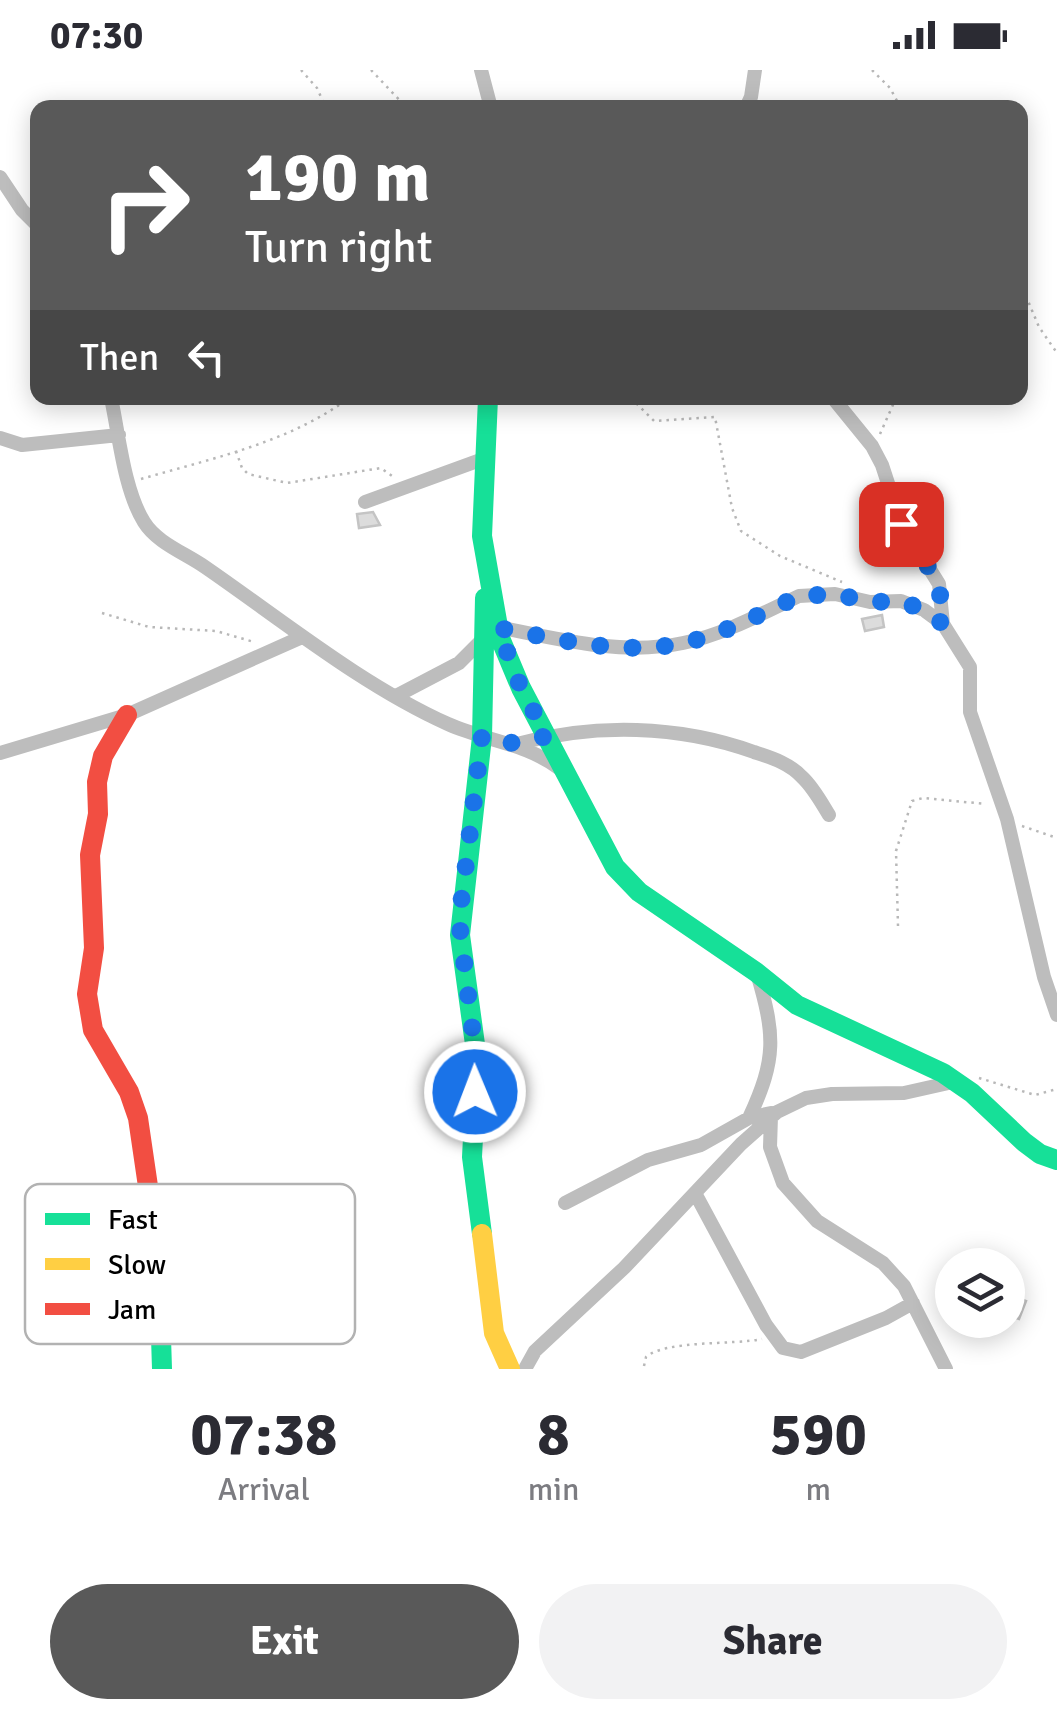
<!DOCTYPE html>
<style>
body{margin:0;font-family:Signika,sans-serif;background:#f2f2f3;color:#2b2b33;height:100vh;display:flex;flex-direction:column;font-size:38px;white-space:nowrap}
*{box-sizing:border-box;margin:0}
p{font-size:32px;color:#7c7c81}
.icon{flex:none;width:55px;height:55px;fill:none;stroke:currentColor;stroke-width:2;stroke-linecap:round;stroke-linejoin:round}
.map{position:relative;height:1299px;overflow:hidden}
.side{display:flex;flex-direction:column;background:#fff;flex:1}
.side>*{flex:none}
.top-card{position:absolute;left:30px;top:30px;width:998px;height:305px;border-radius:20px;box-shadow:0 5px 25px #0003;background:#595959;color:#fff;overflow:hidden}
.buttons{position:absolute;left:935px;top:1178px;display:grid;gap:20px}
.buttons a{display:grid;place-items:center;width:90px;height:90px;border-radius:50%;background:#fff;box-shadow:0 5px 25px #0003;font-size:50px}
.pin{position:absolute;display:grid;place-items:center;width:85px;height:85px;color:#fff;margin:-42px;border-radius:20px;box-shadow:0 5px 15px #0006}
.me{position:absolute;width:110px;margin:-55px;rotate:359deg;stroke-linejoin:round;filter:drop-shadow(0 0 8px #0008)}
.turn{display:flex;align-items:center;gap:35px;height:210px;padding:0 50px;font-size:45px}
.turn .icon{width:130px;height:130px;stroke-width:2.5}
.turn b{display:block;font-size:70px;line-height:85px}
.then{display:flex;align-items:center;height:95px;padding:0 50px;background:#0003;gap:20px;font-size:38px}
.eta{display:flex;justify-content:space-evenly;align-items:center;height:170px;text-align:center}
.eta b{font-size:60px;font-weight:700;line-height:70px}
.cta{display:flex;gap:20px;margin-top:auto;padding:20px 50px}
.cta a{flex:1;height:115px;border-radius:60px;background:#595959;color:#fff;font-size:40px;font-weight:700;line-height:115px;text-align:center}
.cta a+a{background:#f2f2f3;color:#2b2b33}
.status{display:flex;justify-content:space-between;align-items:center;height:70px;padding:0 50px;background:#fff;direction:ltr}
.status svg{height:28px;fill:currentColor}
.map>svg:first-child{display:block}
</style>
<div class="status"><b>07:30</b><svg viewBox="0 0 49 12"><path d="M0 12V9h3v3zM5 12V6h3v6zM10 12V3h3v9zM15 12V0h3v12zM26 1h20v11H26zM47 4h2v5h-2z"/></svg></div>
<div class="map">
<svg width="1057" height="1299" viewBox="0 0 1057 1299">
<rect width="100%" height="100%" fill="#fff"/>
<!-- building -->
<path fill="#dcdcdc" stroke="#c4c4c4" stroke-width="2.5" d="M373,442l7,13 -21,3 -2,-14z
M882,545l2,12 -19,4 -3,-12z
M1011,1226l15,5 -7,18 -11,-4z"/>
<g fill="none" stroke-linecap="round" stroke-linejoin="round">
<!-- path -->
<path stroke="#b8b8b8" stroke-width="2.5" stroke-dasharray="2.5 5" stroke-linecap="butt" d="M301,0l16,18 9,20
M371,0l36,38
M872,0l18,18 11,20
M1020,212l19,45 18,26
M631,328l23,23 61,-4 17,91 9,23 39,25 62,26
M880,364l16,-36
M236,381l6,17 6,6 39,9 94,-15 11,8
M141,409c72,-21 147,-36 208,-81
M102,543l47,14 67,4 38,11
M1022,756l35,12
M898,856l-2,-75 16,-50 11,-3 63,6
M979,1008l56,17 22,-6
M644,1296l2,-9c19,-17 88,-12 116,-18"/>
<!-- street -->
<path stroke="#bdbdbd" stroke-width="14" d="M481,0l10,38
M746,38l5,-11 4,-27
M0,107l22,33 16,16
M111,328c8,37 13,92 33,124 13,21 41,31 61,45 77,53 158,119 243,157 38,17 78,19 112,45
M833,328l39,48 10,19 19,58 38,61 4,40 27,43v45l37,107 37,158 13,38
M0,368l22,7 97,-10
M365,432l118,-43
M498,557c60,12 124,29 185,16 40,-8 80,-30 116,-47l36,-2 35,8 31,-1 23,9 19,14
M396,626l63,-33 23,-23
M517,674c78,-21 162,-19 237,8 18,6 35,11 48,25 11,10 19,25 27,38
M0,683l127,-38 175,-78
M771,1046l-1,31 13,36 34,38 66,42 21,23 42,83
M749,1048c28,-60 26,-83 8,-145
M695,1123l71,132 17,23 18,4 85,-34 27,-15
M565,1133l83,-43 53,-15 48,-27 22,-5
M525,1299l10,-18 89,-83 117,-124 36,-32 29,-14 26,-4 72,-1 49,-11"/>
<!-- fast -->
<path stroke="#16e098" stroke-width="20" d="M488,328l-6,138 18,102 21,50 94,179 24,25 117,80 41,33 146,68 29,20 52,49 16,12 17,6
M150,1130l-6,102 17,35 1,32
M482,1164l-10,-77 5,-98 -17,-124 22,-198 3,-139"/>
<!-- slow -->
<path stroke="#ffcf43" stroke-width="20" d="M482,1164l12,99 16,36"/>
<!-- jam -->
<path stroke="#f24e42" stroke-width="20" d="M127,645l-24,41 -6,26 1,32 -8,41 4,93 -7,46 6,36 36,62 9,26 12,82"/>
</g>
<g fill="none" stroke-linecap="round" stroke-linejoin="round">
<!-- route -->
<path stroke="#1a73e8" stroke-width="18" stroke-dasharray="0 32.4" d="M475,1022l1,-33 -17,-139 23,-184 35,8 30,-8 -26,-48 -23,-60c60,11 124,28 185,15 40,-8 80,-31 117,-47l35,-2 35,8 31,-1 23,9 19,14 -4,-40 -38,-60"/>
</g>
<!-- legend -->
<rect x="25" y="1114" width="330" height="160" rx="15" fill="#fff" stroke="#b2b2b2" stroke-width="2.5"/>
<rect x="45" y="1143" width="45" height="12" fill="#16e098"/>
<rect x="45" y="1188" width="45" height="12" fill="#ffcf43"/>
<rect x="45" y="1233" width="45" height="12" fill="#f24e42"/>
<g font-size="28" fill="#000">
<text x="108" y="1159">Fast</text>
<text x="108" y="1204">Slow</text>
<text x="108" y="1249">Jam</text>
</g>
</svg>
<div class="buttons">
<a><svg class="icon" aria-label="layers" viewBox="0 0 24 24"><path d="M12 4l9 5-9 5-9-5zM3 14l9 5 9-5"/></svg></a>
</div>
<div class="pin" style="left:901px;top:454px;background:#d93025"><svg class="icon" aria-label="arrive" viewBox="0 0 24 24"><path d="M6 21V4h12l-3 4 3 4H6"/></svg></div>
<svg class="me" style="left:475px;top:1022px" viewBox="-20 -20 40 40"><circle r="17" fill="#1a73e8" stroke="#fff" stroke-width="3"/><path d="M0-11L8 9 0 5-8 9z" fill="#fff"/></svg>
<div class="top-card">
<div class="turn"><svg class="icon" aria-label="right" viewBox="0 0 24 24"><path d="M7 20v-9h11M14 6l5 5-5 5"/></svg><div><b>190 m</b>Turn right</div></div>
<div class="then">Then<svg class="icon" aria-label="left" viewBox="0 0 24 24"><path d="M17 20v-9H6M10 6l-5 5 5 5"/></svg></div>
</div>
</div>
<section class="side">
<div class="eta">
<div><b>07:38</b><p>Arrival</p></div>
<div><b>8</b><p>min</p></div>
<div><b>590</b><p>m</p></div>
</div>
<div class="cta"><a>Exit</a><a>Share</a></div>
</section>
